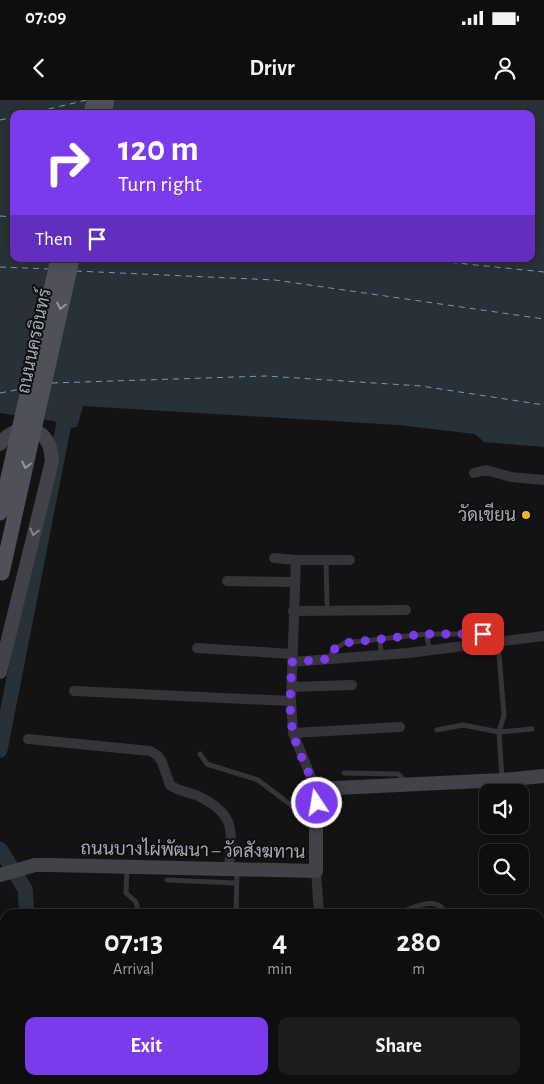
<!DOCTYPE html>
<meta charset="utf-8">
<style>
body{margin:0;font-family:"Alegreya Sans",Sarabun,sans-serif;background:#1c1c1d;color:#f1f3f6;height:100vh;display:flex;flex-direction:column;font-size:19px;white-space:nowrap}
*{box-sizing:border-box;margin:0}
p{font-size:16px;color:#9b9c9e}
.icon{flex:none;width:28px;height:28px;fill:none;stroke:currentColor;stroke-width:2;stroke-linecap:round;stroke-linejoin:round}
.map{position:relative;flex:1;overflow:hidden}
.sheet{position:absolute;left:0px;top:809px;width:545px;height:176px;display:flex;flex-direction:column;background:#0e0e0f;border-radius:15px 15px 0 0;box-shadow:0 2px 12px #0003,0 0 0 1px #2e2e2f}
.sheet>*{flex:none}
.hud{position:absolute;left:10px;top:10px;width:525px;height:152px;border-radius:10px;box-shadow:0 2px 12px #0003,0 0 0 1px #2e2e2f;background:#7c3aed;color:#fff;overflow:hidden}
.controls{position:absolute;left:479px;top:684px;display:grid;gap:10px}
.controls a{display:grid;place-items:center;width:50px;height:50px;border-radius:10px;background:#0e0e0f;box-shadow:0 2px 12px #0003,0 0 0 1px #2e2e2f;font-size:25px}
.pin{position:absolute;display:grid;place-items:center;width:42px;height:42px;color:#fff;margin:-21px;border-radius:10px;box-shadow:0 2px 8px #0006}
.me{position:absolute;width:55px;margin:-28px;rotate:348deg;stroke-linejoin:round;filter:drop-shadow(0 0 4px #0008)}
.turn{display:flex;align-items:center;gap:18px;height:105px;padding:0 25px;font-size:22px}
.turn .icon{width:65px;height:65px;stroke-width:2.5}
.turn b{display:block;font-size:35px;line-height:42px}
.then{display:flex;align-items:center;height:48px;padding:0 25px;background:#0003;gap:10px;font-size:19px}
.eta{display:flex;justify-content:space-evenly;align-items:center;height:85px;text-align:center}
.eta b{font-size:30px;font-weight:700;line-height:35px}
.cta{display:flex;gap:10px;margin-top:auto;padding:10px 25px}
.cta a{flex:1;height:58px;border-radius:10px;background:#7c3aed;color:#fff;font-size:20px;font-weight:700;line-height:58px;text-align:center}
.cta a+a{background:#1c1c1d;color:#f1f3f6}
.status{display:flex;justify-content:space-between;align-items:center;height:35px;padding:0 25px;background:#0e0e0f;direction:ltr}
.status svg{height:14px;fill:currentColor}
header{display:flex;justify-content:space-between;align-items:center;height:65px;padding:0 25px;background:#0e0e0f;font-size:22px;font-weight:700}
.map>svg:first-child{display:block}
</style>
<div class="status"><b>07:09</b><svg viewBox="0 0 49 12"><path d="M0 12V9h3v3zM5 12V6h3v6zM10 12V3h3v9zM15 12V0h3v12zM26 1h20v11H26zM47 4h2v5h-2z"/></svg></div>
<header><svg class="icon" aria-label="back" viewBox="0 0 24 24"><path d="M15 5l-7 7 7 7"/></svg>Drivr<svg class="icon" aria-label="person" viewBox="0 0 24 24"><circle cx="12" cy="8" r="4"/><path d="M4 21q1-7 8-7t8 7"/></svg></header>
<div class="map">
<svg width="544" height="984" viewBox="0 0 544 984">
<rect width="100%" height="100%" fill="#131314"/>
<!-- water -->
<path fill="#293138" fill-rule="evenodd" d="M0,0h544v347l-60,-5 -9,-8 -77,-9 -315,-19 -6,21 -14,2 -9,-8 -54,-8zM14,14h517v145h-517z"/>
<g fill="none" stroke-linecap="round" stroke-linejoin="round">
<!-- river -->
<path stroke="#293138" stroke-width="15" d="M0,650l67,-342
M0,749l25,40 2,25
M90,980l3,4"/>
<!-- ferry -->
<path stroke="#7a96b0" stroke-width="1" stroke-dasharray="6 5" stroke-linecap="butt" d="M27,14l60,-14
M0,20l14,-3
M0,116l14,1
M418,159l126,13
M0,167l49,2
M76,171l199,9 269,39
M52,283l214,-7 155,10 123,19
M0,293l21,-4"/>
<!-- lane -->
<path stroke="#343439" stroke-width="5" d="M326,460l1,44
M426,534l4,16
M380,539l1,16
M498,542l6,73 -5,17 33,-3
M329,559l4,-9 11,-7 82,-9h57l4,1 7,7
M437,630l26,-5 36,7 3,46
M200,654l7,10 51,16 37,28 19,7
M344,673l54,1 5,5v4
M127,767l-1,26 10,9 3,12
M167,780l69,3
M236,814l1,-44
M397,814c14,-5 42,-21 48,0
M540,822l4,-1
M540,837l4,-1
M540,855l4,-1
M0,891l5,15
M0,974l5,-2"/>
<!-- street -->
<path stroke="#343439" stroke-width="10" d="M474,373l12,-3 25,7 33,3
M274,458l22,2
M227,481l68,1
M293,511l113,-1
M197,548l95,6
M292,562l116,-9 136,-17
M291,587l61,-2
M74,591l217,10
M293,633l107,-6
M28,639l122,12 7,4 5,7 8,23c8,6 17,7 26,10 41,19 36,35 33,74
M316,689l-23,-56 -2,-32 5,-141h54
M316,771l3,43
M540,917l4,-2
M162,980v4
M204,980l1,4
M246,980l1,4
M293,980v4
M335,980l1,4
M376,980l1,4
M460,980l2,4"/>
<!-- secondary -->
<path stroke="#424349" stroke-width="14" d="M0,344c11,-17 40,-22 49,1 2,4 2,11 3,16l-52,211
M0,775l35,-10h16l265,6v-82l186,-9 42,-4"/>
<!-- primary -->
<path stroke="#505158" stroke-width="15" d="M91,14l3,-14
M104,14l3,-14"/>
<!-- primary-bridge -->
<path stroke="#505158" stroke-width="15" d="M0,413l58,-254
M2,473l70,-314"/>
</g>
<!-- one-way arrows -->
<defs><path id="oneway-chevron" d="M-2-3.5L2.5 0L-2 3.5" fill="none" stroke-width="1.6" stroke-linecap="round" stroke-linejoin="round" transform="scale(1.25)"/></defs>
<g stroke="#9397a2">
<use href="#oneway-chevron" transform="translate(61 206) rotate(102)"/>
<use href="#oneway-chevron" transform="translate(26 365) rotate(102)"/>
</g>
<use stroke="#82858f" href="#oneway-chevron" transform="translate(34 432) rotate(104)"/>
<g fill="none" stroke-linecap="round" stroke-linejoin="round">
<!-- route -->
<path stroke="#7c3aed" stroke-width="9" stroke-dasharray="0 16.2" d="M317,703c-2,-26 -19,-46 -24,-71 -5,-22 -2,-47 -1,-70l37,-3 4,-9 11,-7 82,-9h57"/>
</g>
<!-- markers -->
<circle fill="#f2b52d" stroke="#0e0e0f" stroke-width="2" cx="526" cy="415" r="5"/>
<g text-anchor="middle" stroke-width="4" stroke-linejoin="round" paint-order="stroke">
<!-- street labels -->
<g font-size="18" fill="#a4a9b5" stroke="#0e0e0f">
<text transform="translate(34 241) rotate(-78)" y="6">ถนนนครอินทร์</text>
<text transform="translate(193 750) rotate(1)" y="6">ถนนบางไผ่พัฒนา – วัดสังฆทาน</text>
</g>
<!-- poi labels -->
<g font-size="18" fill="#a4a9b5" stroke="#0e0e0f" text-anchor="end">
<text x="516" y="421">วัดเขียน</text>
</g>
</g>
</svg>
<div class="controls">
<a><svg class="icon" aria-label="sound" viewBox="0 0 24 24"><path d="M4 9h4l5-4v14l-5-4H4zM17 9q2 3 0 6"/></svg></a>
<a><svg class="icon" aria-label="search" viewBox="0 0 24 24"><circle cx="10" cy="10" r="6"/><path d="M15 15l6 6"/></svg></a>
</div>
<div class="pin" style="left:483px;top:534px;background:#d93025"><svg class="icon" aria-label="arrive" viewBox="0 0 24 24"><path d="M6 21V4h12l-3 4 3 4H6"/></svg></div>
<svg class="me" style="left:317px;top:703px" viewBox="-20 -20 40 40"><circle r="17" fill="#7c3aed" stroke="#fff" stroke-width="3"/><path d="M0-11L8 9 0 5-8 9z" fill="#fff"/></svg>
<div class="hud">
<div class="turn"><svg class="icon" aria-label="right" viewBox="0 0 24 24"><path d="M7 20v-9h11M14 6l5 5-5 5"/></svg><div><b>120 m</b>Turn right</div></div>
<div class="then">Then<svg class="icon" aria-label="arrive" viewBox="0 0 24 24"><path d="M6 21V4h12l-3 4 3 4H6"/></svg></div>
</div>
<section class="sheet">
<div class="eta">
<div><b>07:13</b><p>Arrival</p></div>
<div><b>4</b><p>min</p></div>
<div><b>280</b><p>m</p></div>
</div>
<div class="cta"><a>Exit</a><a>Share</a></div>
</section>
</div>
